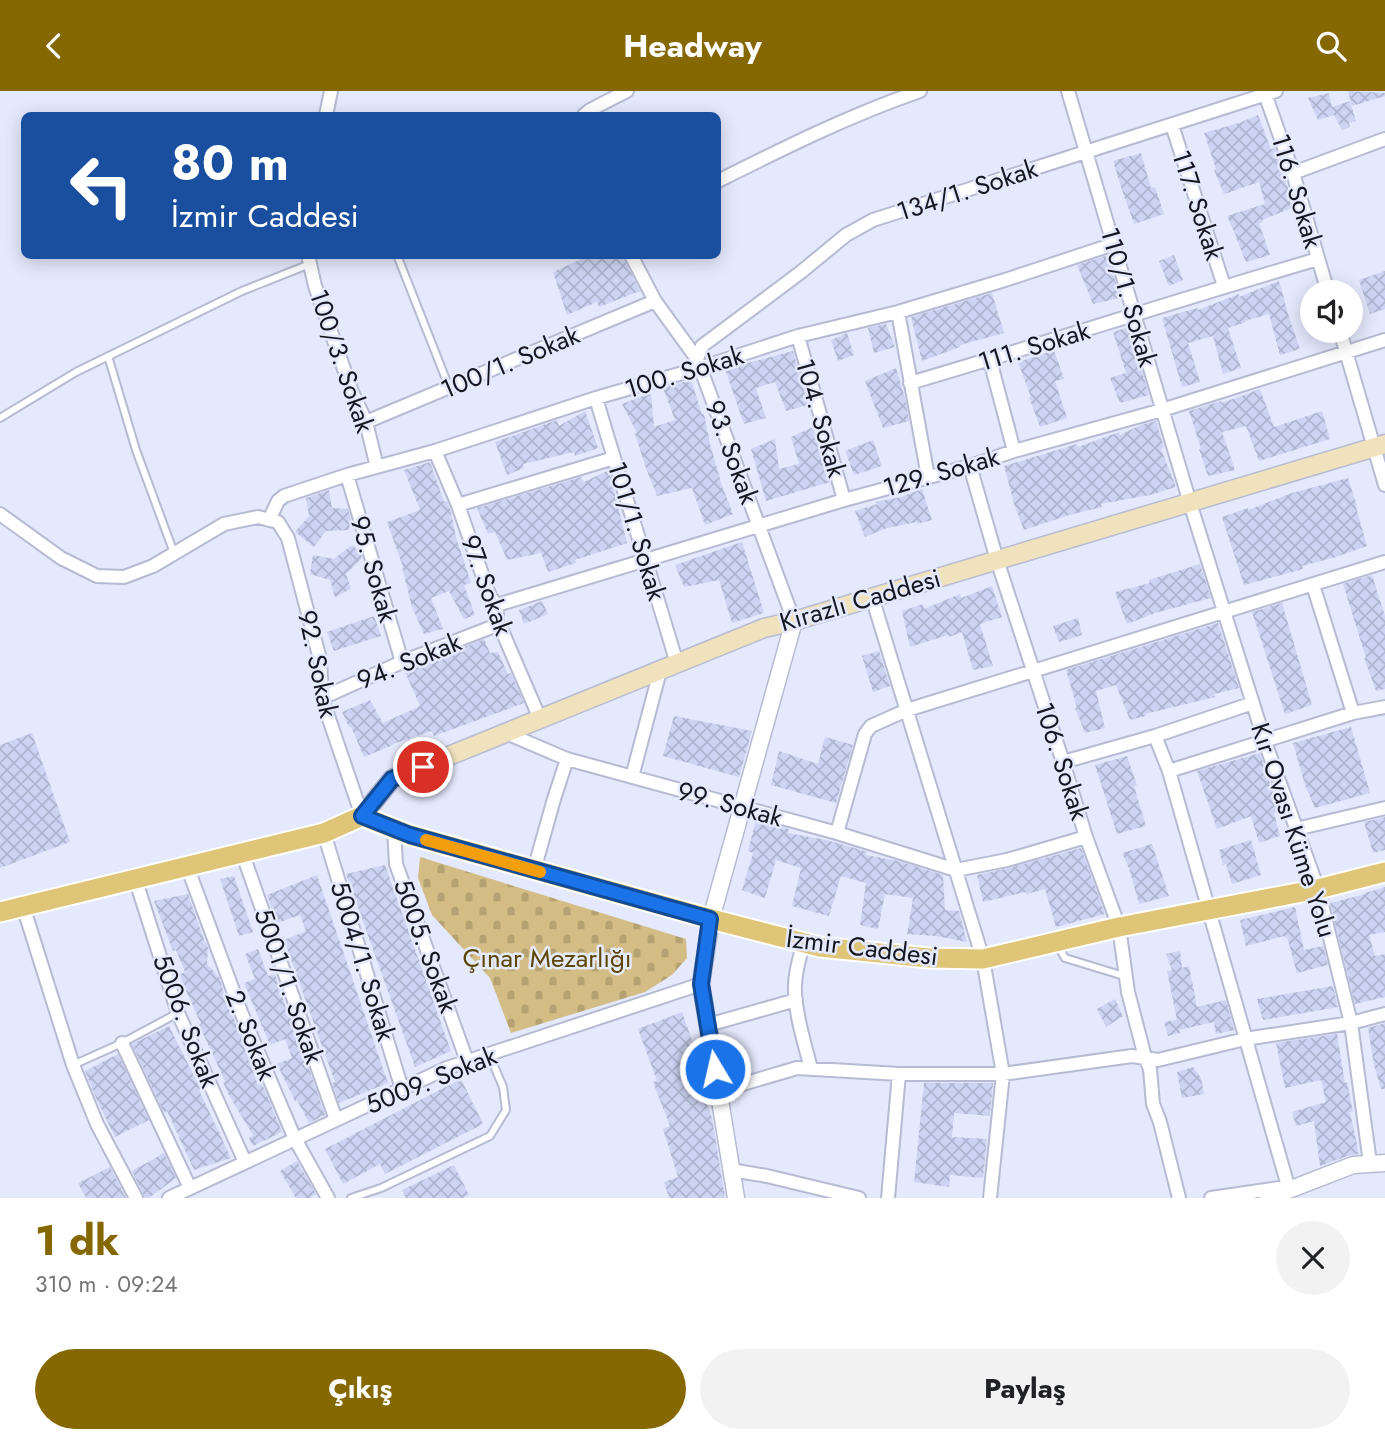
<!DOCTYPE html>
<html lang="tr">
<meta charset="utf-8">
<style>
body{margin:0;font-family:Jost,sans-serif;background:#f2f2f2;color:#202124;height:100vh;display:flex;flex-direction:column;font-size:26px;white-space:nowrap}
*{box-sizing:border-box;margin:0}
p{font-size:23px;color:#757577}
.icon{flex:none;width:38px;height:38px;fill:none;stroke:currentColor;stroke-width:2;stroke-linecap:round;stroke-linejoin:round}
.map{position:relative;height:1107px;overflow:hidden}
.drawer{display:flex;flex-direction:column;background:#fff;flex:1}
.drawer>*{flex:none}
.banner{position:absolute;left:21px;top:21px;width:700px;height:147px;border-radius:10px;box-shadow:0 4px 18px #0003;background:#1a4fa0;color:#fff;overflow:hidden}
.buttons{position:absolute;left:1300px;top:189px;display:grid;gap:14px}
.buttons a{display:grid;place-items:center;width:63px;height:63px;border-radius:50%;background:#fff;box-shadow:0 4px 18px #0003;font-size:35px}
.pin{position:absolute;display:grid;place-items:center;width:60px;height:60px;color:#fff;margin:-30px;border:4px solid #fff;border-radius:50%;box-shadow:0 2px 7px #0007}
.me{position:absolute;width:77px;margin:-38px;rotate:351deg;stroke-linejoin:round;filter:drop-shadow(0 0 5px #0008)}
.turn{display:flex;align-items:center;gap:24px;height:147px;padding:0 35px;font-size:32px}
.turn .icon{width:91px;height:91px;stroke-width:2.5}
.turn b{display:block;font-size:49px;line-height:60px}
.round{display:grid;place-items:center;flex:none;width:74px;height:74px;border-radius:37px;background:#f2f2f2}
.headline{display:flex;align-items:center;justify-content:space-between;height:119px;padding:0 35px}
h1{font-size:42px;font-weight:700;line-height:52px;color:#866803}
.primary-button{display:flex;gap:14px;margin-top:auto;padding:14px 35px}
.primary-button a{flex:1;height:80px;border-radius:42px;background:#866803;color:#fff;font-size:28px;font-weight:700;line-height:80px;text-align:center}
.primary-button a+a{background:#f2f2f2;color:#202124}
header{display:flex;justify-content:space-between;align-items:center;height:91px;padding:0 35px;background:#866803;color:#fff;font-size:32px;font-weight:700}
.map>svg:first-child{display:block}
</style>
<header><svg class="icon" aria-label="back" viewBox="0 0 24 24"><path d="M15 5l-7 7 7 7"/></svg>Headway<svg class="icon" aria-label="search" viewBox="0 0 24 24"><circle cx="10" cy="10" r="6"/><path d="M15 15l6 6"/></svg></header>
<div class="map">
<svg width="1385" height="1107" viewBox="0 0 1385 1107">
<defs>
<pattern id="cemetery-stones" width="16" height="16" patternUnits="userSpaceOnUse" patternTransform="scale(1.75)"><rect width="16" height="16" fill="#d4bd85"/><path d="M2 7V4a2 2 0 0 1 4 0v3zM10 15v-3a2 2 0 0 1 4 0v3z" fill="#b5a272"/></pattern>
<pattern id="building-cross-hatch" width="8" height="8" patternUnits="userSpaceOnUse" patternTransform="scale(1.75)"><rect width="8" height="8" fill="#cdd4f3"/><path d="M0 0l8 8M0 8l8-8" fill="none" stroke="#afb5d0"/></pattern>
</defs>
<rect width="100%" height="100%" fill="#e5e9fd"/>
<!-- cemetery -->
<path fill="url(#cemetery-stones)" d="M420,766l266,82 1,19 -15,17 -27,17 -134,41 -21,-55 -58,-63 -14,-37z"/>
<!-- building -->
<path fill="url(#building-cross-hatch)" d="M1348,0l37,2v3l-33,10z
M1329,2l3,14 18,-6 6,20 -7,2 1,4 -8,3 -8,-15 -16,5 -10,-22z
M1258,24l13,34 4,-1 19,59 -32,13 1,2 -4,1 11,32 -24,7 -10,-24h1l-10,-22 38,-12 -6,-22 -35,12 -10,-24 2,-1 -12,-36 35,-10z
M1141,62l10,35 4,-1 9,27 -30,10 -13,-37 -8,-26z
M590,164h32l18,36 -41,16 -2,-5 -30,13 -14,-43z
M1108,164l12,43 -27,6 -16,-39z
M1174,164l9,25 -14,6 -10,-25z
M1385,180v38l-15,5 -11,-34z
M1279,190l10,36 11,32 -20,6 -11,-41 -24,7 1,1 -18,6 13,40 -18,6 -10,-38 -25,7 12,39 -18,5 -20,-69 35,-10 1,2 41,-16v3z
M992,202l12,40 -44,12v2l-38,14 -11,-44z
M886,233l9,23 -21,6 -6,-25z
M1129,236l20,68 -29,8 -10,-25 16,-5 -13,-41z
M847,242l7,22 -16,6 -7,-21z
M1054,259l10,29 -9,2 12,37 -27,9 -11,-30h2l-13,-35z
M793,260l15,54 -22,6 -11,-29 -19,6 10,30 -22,6 -19,-55z
M896,277l9,30 4,23 -26,7 -18,-47z
M691,289l11,34h2l6,30 12,42 11,28 -28,11 -13,-37 -35,8 -11,-28 -11,-34 2,-1 -15,-29 29,-11 3,34 21,-7 -12,-32z
M1260,298l14,38 48,-16 8,28 -71,22 -13,-35 -24,6 13,38 -27,6 -9,-27h2l-12,-38 32,-10 1,2z
M585,320l13,37 -23,8 -1,-4 -51,12 1,4 -17,7 -12,-33 62,-22 2,6z
M1156,330l8,26 -3,2 15,38 -26,8 -49,9 1,3 -33,8 -45,15 -9,-23 -11,-41 73,-22 1,3 41,-15 1,3 23,-11z
M813,336l17,55 -64,19 -15,-52 24,-10 4,30 20,-5 -8,-27z
M873,349l9,26 -28,9 -9,-24z
M430,371l14,40 3,-1 3,7 6,29 15,46 -7,2 11,30 -11,4 -15,-28 -18,7 12,31 -19,5 -12,-27 -10,-40h1l-16,-45 33,-12 -16,-40z
M609,379l18,73 -52,17 1,3 -28,9 -7,-19 -34,7 -12,-28 -7,2 -11,-26 104,-31 3,5z
M1348,387l9,28 -1,1 11,39 -31,11 -34,9 1,3 -59,16 -22,-68 26,-9v2l44,-17z
M922,398l10,31 -15,4v-2l-30,6 -22,9 -10,-26 22,-7 -1,-2 25,-5z
M329,399l3,18 16,1 3,10 -2,11 -23,1 -12,16 -19,-15 14,-16 -3,-18z
M742,451l22,71 -32,10 -13,-43 -35,7 -9,-22z
M352,454l9,8 1,5 -16,16 5,15 -16,8 -5,-17 -20,-6 3,-19 21,4z
M1200,473l11,34 -56,15 -28,11 -12,-32 35,-9 -1,-3z
M1372,484l13,41v73l-9,2 -12,-33h2l-23,-74z
M992,495l10,31 -22,7 13,42 -20,4 -11,-38 -13,5 -1,-2 -38,12 -8,-36 21,-7 1,5 36,-15 1,4z
M542,510l6,13 -24,10 -5,-14z
M1282,512l30,102 -27,9 -33,-102z
M374,525l7,20 -47,15 -7,-19z
M1078,527l4,17 -23,7 -6,-16z
M1218,532l21,65 -25,6 1,3 -70,17 1,2 -16,4 -14,-35 -20,6 9,37 -20,5 -10,-25h2l-11,-38z
M484,548l6,14 8,-1 10,22 3,-1 13,30 -90,33 -2,-5 -39,13v1l-29,12 -13,-30h-2l-7,-15 28,-12 13,23 37,-17 -15,-34z
M879,560l11,35 -17,6 -11,-36z
M674,625l78,15 -13,46 -76,-21z
M1351,636l19,66 -55,15 -10,-23 -12,-42z
M32,642l38,109 -70,26v-123z
M825,646l28,8 -17,58 -65,-18 8,-34 39,13z
M1260,662l19,58 -5,2 6,23 -21,7 -8,-27 -34,13 -20,-58z
M1127,665l10,29 -3,1 12,40 -29,8 -22,-69z
M1385,726v33l-12,3 -9,-31z
M756,729l33,9 -1,4 38,7 32,9 9,3 -1,3 32,6 45,14 2,35 14,1 8,31 -31,-6 -29,-2 6,-36 -28,-4 -7,35 -18,-4 6,-42 -25,-7 -12,40 -37,-10 9,-38 -25,-8 -11,38 -23,-8 11,-37 -5,-2z
M1251,749l10,35 -29,9 -6,-20 -3,1 -4,-15z
M1152,753l17,52 -30,8 -10,-36 -7,-15z
M1081,757l24,66 -49,13 -11,-38 -18,5 -1,-2 -43,10 -6,-27 32,-7z
M385,774l66,186 -36,16 -69,-193z
M317,784l71,208 -49,20 -7,-20 3,-1 -51,-142 22,-9 -6,-16 -23,8 -10,-28z
M234,785l19,56 -14,4 -19,-57z
M1385,796v45l-16,3 6,21 10,-2v43l-30,7 -25,-101 36,-9 -1,-1z
M188,803l17,49h1l2,5 -1,16 12,13 10,32 15,31 -2,1 16,44 3,-2 3,5 18,44 -29,14 -4,-8 4,-3 -23,-38 -7,-15 2,-1 -26,-56 2,-1 -22,-49 6,-3 -9,-22 -3,1 -19,-50z
M1295,816l9,43 19,-4 5,19 -31,8 -10,-36 -2,1 -1,-2 -38,10 -6,-26z
M258,858l10,27 7,-2 12,38 1,-1 3,6 34,98 -16,8 -12,-23 -2,1 -18,-37 15,-6 -7,-19 -15,6 -26,-62 11,-4 -10,-25z
M1180,860l2,17 7,-2 8,41 29,-7 8,30 -18,4 -2,-12 -35,8 1,3 -12,3 -4,-14 13,-2 -10,-49 5,-1 -6,-16z
M1333,895l5,21 -75,13 -6,-21z
M1115,908l8,17 -17,11 -9,-18z
M682,921l16,45h-2l13,38v6l-3,1 6,16 13,80h-56l-5,-16 14,-5 -15,-48 7,-3 -17,-44 4,-1 -19,-52z
M1385,932v66h-4l-7,-24 -6,-37z
M169,935l32,64h-2l32,68 -37,12 -27,-59 -3,2 -32,-69z
M1337,943l8,49 2,-1 6,30h-3l9,42 -9,1 -30,11 -6,-45 -18,5 -4,-14 34,-10 -5,-22 -36,8 -9,-45z
M118,963l31,66 -34,17 -19,-39 -11,-27z
M1193,976l8,11 3,16 -22,4 -5,-26z
M461,988l22,45 -98,50 -5,-10 -37,20 -18,-35z
M924,992h69l-3,33 -36,-3 -2,24 35,2 -4,39 -33,-3 -1,12 -35,-5z
M164,1062l12,25 -27,20h-4l-13,-27z
M297,1070l19,33 -6,4h-14l-16,-27z
M454,1074l15,30 -6,3h-57l-4,-8z
M110,1076l16,31h-40l-8,-15z"/>
<g fill="none" stroke-linecap="round" stroke-linejoin="round">
<!-- service casing -->
<g stroke="#b6bbd3" stroke-width="10">
<path id="service" d="M397,164l52,132
M108,265l28,94 38,103
M0,327l76,-46 166,-81 68,-27
M1058,855l7,12 59,18
M73,974l49,-22 56,-30
M351,1107l30,-10 109,-52 16,-26 -3,-23 -14,-33"/>
</g>
<!-- minor casing -->
<g stroke="#b6bbd3" stroke-width="16">
<path id="minor" d="M1068,0l122,412 75,239 53,147 33,134 19,140
M1264,0l29,82 35,119
M326,24l5,-24
M584,24l6,-5 37,-19
M1172,34l52,161
M1293,82l92,-34
M718,90c66,-33 132,-66 202,-90
M308,164l7,31 37,106 14,30 11,45
M631,164l24,46 42,58 97,262
M898,221l30,165
M1340,240l45,154
M798,245l46,164
M697,268l5,-13 99,-74 45,-37 27,-15 403,-129
M990,269l24,91
M910,292c136,-40 271,-84 408,-124
M596,307c26,89 55,177 81,266
M366,331l289,-121
M435,360l23,54 32,92 7,8v20l6,8 37,86
M970,375l27,94 66,202 23,75 33,90 9,65 17,65 5,12 3,35 7,18 19,76
M347,384l55,187
M458,414l156,-47
M0,423l61,44 36,18 27,1 29,-11 71,-42 34,-7 20,5 10,16 32,121 2,39 40,118
M269,429l9,-19 6,-5 63,-21 88,-24 161,-53 104,-30 98,-32 100,-24 107,-32 109,-36
M1313,494l40,128
M872,506l111,362 20,115 -13,124
M497,514l347,-105 126,-34 44,-15 148,-41 223,-70
M322,607l80,-36 95,-37
M506,642l61,26 270,74 119,37 51,-10 79,-23
M1155,645l14,35 119,415
M1063,671l92,-26 98,-33
M1169,680l184,-58 32,-6
M632,686l28,-106
M394,737l2,36 71,197
M1296,738l89,-21
M324,742l78,256
M837,742l28,-99 6,-8 36,-16 478,-148
M242,761l94,268
M187,775l54,146 54,127 33,59
M534,779l20,-71 13,-40
M135,787l43,135 67,149
M23,815l50,159 24,59 39,74
M804,852c-5,15 -10,33 -9,49 1,26 10,52 16,77
M708,934l88,-25
M122,952l68,145
M719,1000l78,-23 102,6h104l129,-18 26,4 87,-21 106,-16 34,-9
M731,1079l36,6 92,22
M169,1107l278,-130 254,-84
M888,1107l11,-124
M1211,1107l75,-11"/>
</g>
<!-- tertiary casing -->
<g stroke="#b6bbd3" stroke-width="19">
<path id="tertiary" d="M736,1107l-35,-214 10,-65 83,-298
M1268,1107l85,-33 32,-2"/>
</g>
<!-- secondary casing -->
<g stroke="#b6bbd3" stroke-width="21">
<path id="secondary" d="M362,725l30,-37 372,-151 30,-7 591,-177"/>
</g>
<!-- primary casing -->
<g stroke="#fff" stroke-width="23">
<path id="primary" d="M0,821l324,-79 38,-17 48,19 301,84 109,28 109,11 54,1 136,-32 199,-38 67,-17"/>
</g>
<!-- service -->
<use href="#service" stroke="#fff" stroke-width="6"/>
<!-- minor -->
<use href="#minor" stroke="#fff" stroke-width="12"/>
<!-- tertiary -->
<use href="#tertiary" stroke="#fff" stroke-width="16"/>
<!-- secondary -->
<use href="#secondary" stroke="#efe2bc" stroke-width="18"/>
<!-- primary -->
<use href="#primary" stroke="#dfc578" stroke-width="19"/>
</g>
<g fill="none" stroke-linecap="round" stroke-linejoin="round">
<!-- route casing -->
<g stroke="#114b97" stroke-width="18">
<path id="route" d="M423,676l-31,12 -30,37 48,19 300,84 -9,65 14,85"/>
</g>
<!-- route -->
<use href="#route" stroke="#1a73e8" stroke-width="12"/>
<!-- slow -->
<path stroke="#f59e0b" stroke-width="12" d="M426,749l114,32"/>
</g>
<g text-anchor="middle" stroke-width="5" stroke-linejoin="round" paint-order="stroke">
<!-- street labels -->
<g font-size="26" fill="#15161f" stroke="#e5e9fd">
<text transform="translate(967 99) rotate(-18)" y="9">134/1. Sokak</text>
<text transform="translate(1297 100) rotate(73)" y="9">116. Sokak</text>
<text transform="translate(1198 114) rotate(72)" y="9">117. Sokak</text>
<text transform="translate(1129 206) rotate(74)" y="9">110/1. Sokak</text>
<text transform="translate(1034 255) rotate(-17)" y="9">111. Sokak</text>
<text transform="translate(342 270) rotate(71)" y="9">100/3. Sokak</text>
<text transform="translate(510 271) rotate(-23)" y="9">100/1. Sokak</text>
<text transform="translate(684 281) rotate(-17)" y="9">100. Sokak</text>
<text transform="translate(821 327) rotate(74)" y="9">104. Sokak</text>
<text transform="translate(732 361) rotate(70)" y="9">93. Sokak</text>
<text transform="translate(941 381) rotate(-16)" y="9">129. Sokak</text>
<text transform="translate(637 440) rotate(73)" y="9">101/1. Sokak</text>
<text transform="translate(374 478) rotate(74)" y="9">95. Sokak</text>
<text transform="translate(487 494) rotate(70)" y="9">97. Sokak</text>
<text transform="translate(860 509) rotate(-16)" y="9">Kirazlı Caddesi</text>
<text transform="translate(409 570) rotate(-22)" y="9">94. Sokak</text>
<text transform="translate(318 573) rotate(78)" y="9">92. Sokak</text>
<text transform="translate(1062 670) rotate(72)" y="9">106. Sokak</text>
<text transform="translate(730 713) rotate(15)" y="9">99. Sokak</text>
<text transform="translate(1294 739) rotate(72)" y="9">Kır Ovası Küme Yolu</text>
<text transform="translate(426 855) rotate(70)" y="9">5005. Sokak</text>
<text transform="translate(862 856) rotate(7)" y="9">İzmir Caddesi</text>
<text transform="translate(363 870) rotate(73)" y="9">5004/1. Sokak</text>
<text transform="translate(289 895) rotate(71)" y="9">5001/1. Sokak</text>
<text transform="translate(186 930) rotate(69)" y="9">5006. Sokak</text>
<text transform="translate(251 944) rotate(68)" y="9">2. Sokak</text>
<text transform="translate(431 989) rotate(-22)" y="9">5009. Sokak</text>
</g>
<!-- park labels -->
<g font-size="26" fill="#5c4600" stroke="#e5e9fd">
<text x="547" y="876">Çınar Mezarlığı</text>
</g>
</g>
</svg>
<div class="buttons">
<a><svg class="icon" aria-label="sound" viewBox="0 0 24 24"><path d="M4 9h4l5-4v14l-5-4H4zM17 9q2 3 0 6"/></svg></a>
</div>
<div class="pin" style="left:423px;top:676px;background:#d93025"><svg class="icon" aria-label="arrive" viewBox="0 0 24 24"><path d="M6 21V4h12l-3 4 3 4H6"/></svg></div>
<svg class="me" style="left:715px;top:978px" viewBox="-20 -20 40 40"><circle r="17" fill="#1a73e8" stroke="#fff" stroke-width="3"/><path d="M0-11L8 9 0 5-8 9z" fill="#fff"/></svg>
<div class="banner">
<div class="turn"><svg class="icon" aria-label="left" viewBox="0 0 24 24"><path d="M17 20v-9H6M10 6l-5 5 5 5"/></svg><div><b>80 m</b>İzmir Caddesi</div></div>
</div>
</div>
<section class="drawer">
<div class="headline"><div><h1>1 dk</h1><p>310 m · 09:24</p></div><a class="round"><svg class="icon" aria-label="close" viewBox="0 0 24 24"><path d="M6 6l12 12M18 6L6 18"/></svg></a></div>
<div class="primary-button"><a>Çıkış</a><a>Paylaş</a></div>
</section>
